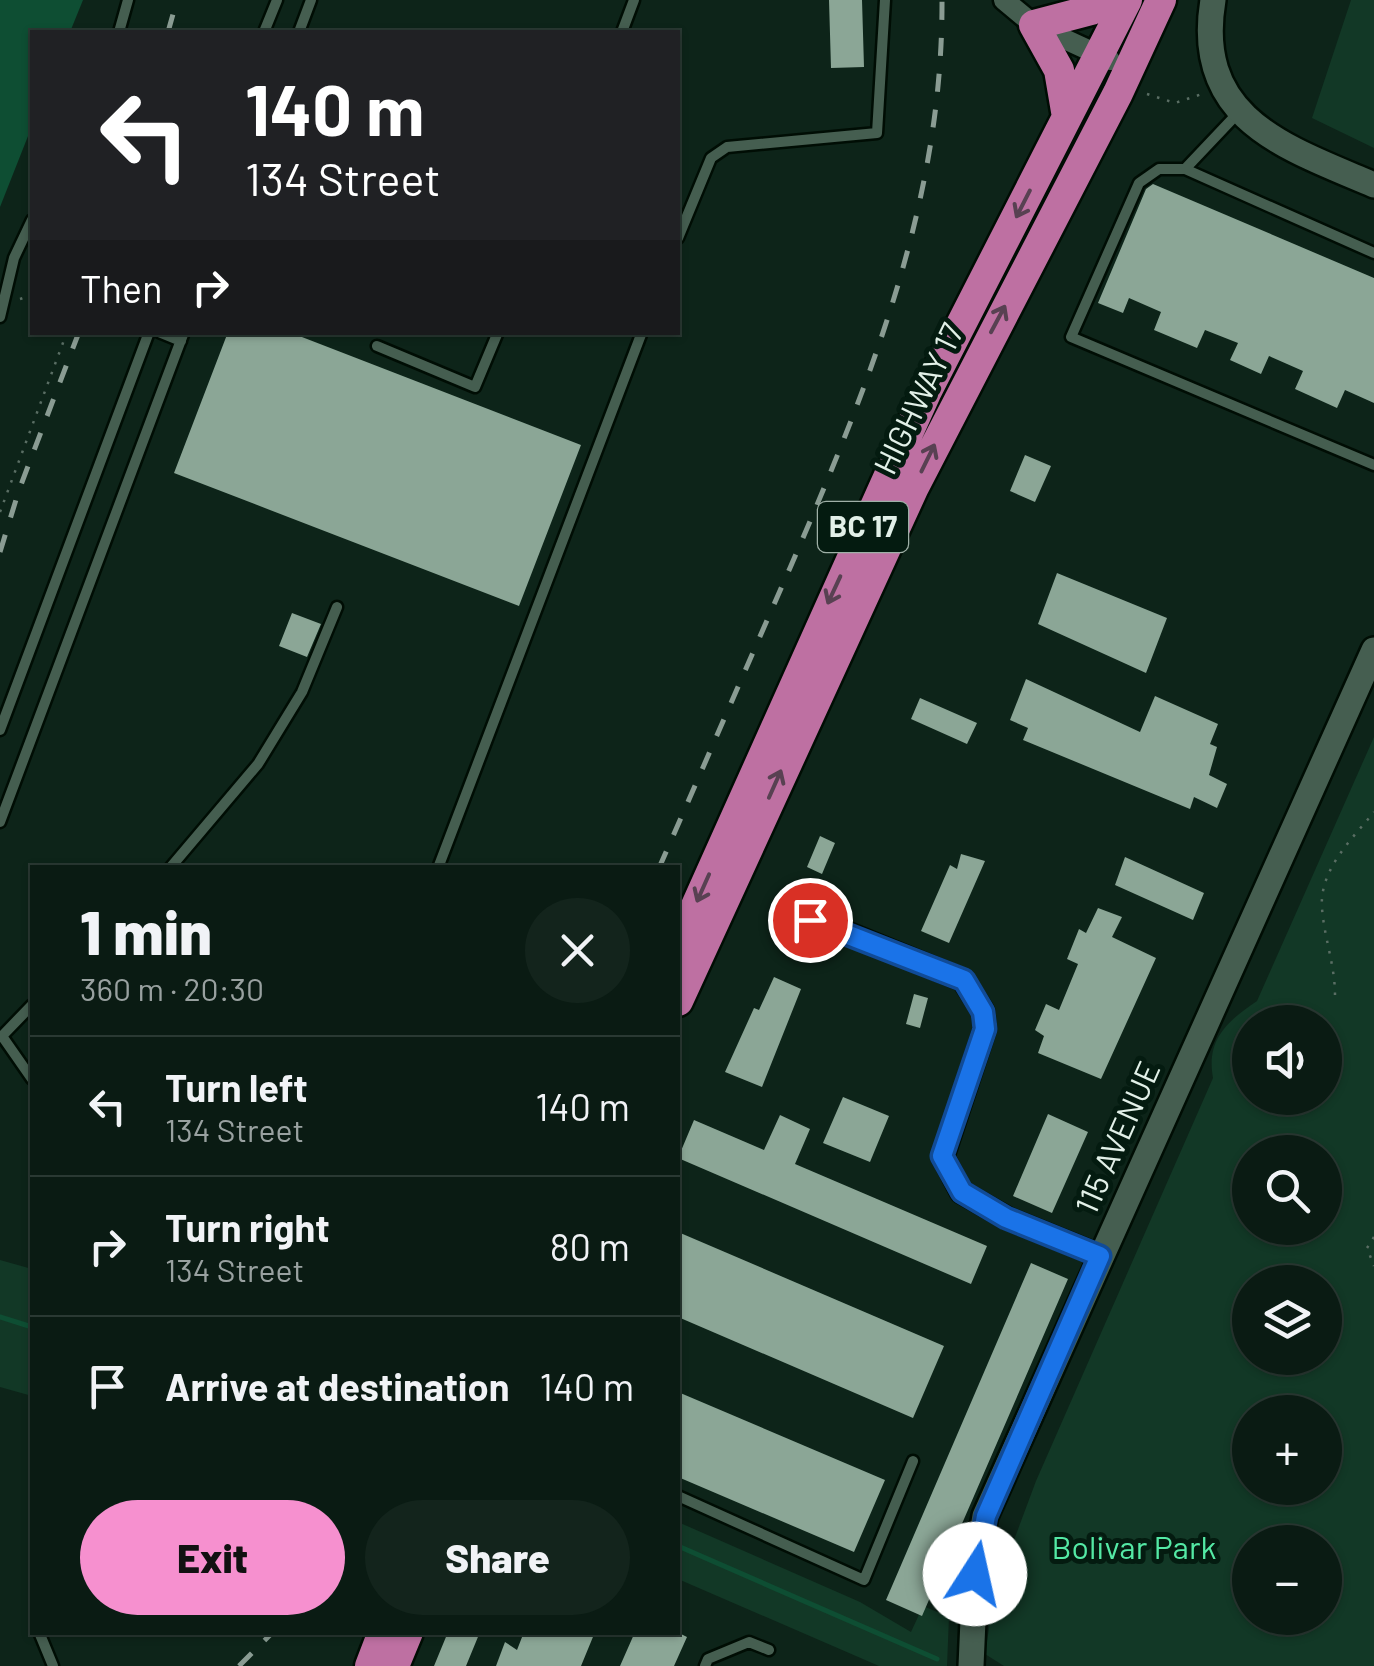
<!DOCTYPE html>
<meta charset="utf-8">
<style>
body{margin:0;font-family:Barlow,sans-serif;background:#13241c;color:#f1f3f6;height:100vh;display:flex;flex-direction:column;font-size:38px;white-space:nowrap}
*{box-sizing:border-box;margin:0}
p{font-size:32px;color:#99a1a0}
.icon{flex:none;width:55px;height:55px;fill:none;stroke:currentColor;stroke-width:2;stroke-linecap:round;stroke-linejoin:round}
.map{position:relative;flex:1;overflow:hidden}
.details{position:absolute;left:30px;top:865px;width:650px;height:770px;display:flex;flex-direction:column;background:#0a1b13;border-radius:0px;box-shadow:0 2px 8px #0004,0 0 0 2px #2a3933}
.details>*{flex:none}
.hud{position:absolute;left:30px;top:30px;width:650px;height:305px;border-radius:0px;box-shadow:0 2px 8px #0004,0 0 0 2px #2a3933;background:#202124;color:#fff;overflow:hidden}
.tools{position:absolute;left:1232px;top:1005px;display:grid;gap:20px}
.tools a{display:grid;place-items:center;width:110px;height:110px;border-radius:50%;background:#0a1b13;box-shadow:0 2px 8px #0004,0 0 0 2px #2a3933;font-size:50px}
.pin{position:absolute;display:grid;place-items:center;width:85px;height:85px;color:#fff;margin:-42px;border:5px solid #fff;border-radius:50%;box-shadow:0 2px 10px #0007}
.me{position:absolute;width:110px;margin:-55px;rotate:10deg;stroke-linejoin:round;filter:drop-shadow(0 0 8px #0008)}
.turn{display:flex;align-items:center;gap:35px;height:210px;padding:0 50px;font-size:45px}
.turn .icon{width:130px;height:130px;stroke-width:2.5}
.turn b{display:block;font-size:70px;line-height:85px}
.then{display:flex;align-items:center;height:95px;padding:0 50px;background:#0003;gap:20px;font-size:38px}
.round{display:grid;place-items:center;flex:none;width:105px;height:105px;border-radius:52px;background:#13241c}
.headline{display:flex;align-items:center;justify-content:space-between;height:170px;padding:0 50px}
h1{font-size:60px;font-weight:800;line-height:75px}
.primary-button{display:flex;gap:20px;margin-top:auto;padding:20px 50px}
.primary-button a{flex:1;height:115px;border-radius:60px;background:#f690cf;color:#111;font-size:40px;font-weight:800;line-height:115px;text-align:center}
.primary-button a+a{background:#13241c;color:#f1f3f6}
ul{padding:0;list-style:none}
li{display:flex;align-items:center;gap:30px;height:140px;padding:0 50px;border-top:2px solid #2a3933}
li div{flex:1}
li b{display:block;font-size:38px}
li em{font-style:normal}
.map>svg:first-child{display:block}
</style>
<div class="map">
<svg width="1374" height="1666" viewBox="0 0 1374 1666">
<rect width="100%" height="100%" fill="#0d2419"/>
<!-- green -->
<path fill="#123826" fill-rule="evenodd" d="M1351,0h23v148l-62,-30z
M1374,737v929h-370l-19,-12 10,-63 41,-110 177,-403c-7,-38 14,-57 44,-77zM1325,1022v76h-75v-76zM1250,1152h75v76h-75zM1250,1282h75v76h-75zM1250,1412h75v76h-75zM1250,1542h75v76h-75z
M0,1260l32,9v127l-32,-9z
M678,1522l182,80 51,30 12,-26 26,11 -2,49h-68l-201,-87z"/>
<!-- water -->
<path fill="#0e4e33" d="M0,0h83l-13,32h-38v94l-32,81z"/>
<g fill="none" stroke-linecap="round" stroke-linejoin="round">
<!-- stream -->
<path stroke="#0e4e33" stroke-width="5" d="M0,1317l32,10
M678,1546l259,113"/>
</g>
<!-- building -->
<path fill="#8ba696" d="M829,0h33l2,67 -33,1z
M1153,184l221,94v125l-29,-13 -8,18 -42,-19 8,-18 -34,-15 -8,18 -31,-14 8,-17 -33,-13 -8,18 -43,-18 7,-18 -32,-14 -6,15 -25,-10 48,-114z
M228,332h61l292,113 -62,161 -345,-133z
M1025,455l26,11 -16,36 -25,-11z
M1057,573l110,45 -21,55 -108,-49z
M292,613l29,11 -14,33 -28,-11z
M1026,679l114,53 15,-36 63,28 -8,20 7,3 -8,28 18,9 -10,24 -23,-11 -4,12 -167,-69 5,-12 -18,-8z
M920,698l57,25 -10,21 -56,-25z
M820,836l15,7 -13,31 -15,-7z
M961,854l24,7 -36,82 -28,-12 29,-66 7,4z
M1125,857l79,36 -11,27 -78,-35z
M1098,908l24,9 -10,20 44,21 -55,121 -63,-26 6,-17 -9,-6 11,-26 13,6 19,-46 -11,-5 12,-30 7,4z
M774,977l27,12 -39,98 -37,-15 29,-64 5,2z
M914,994l14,4 -8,30 -14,-4z
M843,1097l46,19 -19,46 -47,-19z
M1048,1114l40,18 -36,81 -39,-17z
M780,1115l30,14 -15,35 192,82 -16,38 -293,-126 16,-38 70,30z
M678,1232l266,114 -31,72 -235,-101z
M1031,1263l37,16 -146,337 -36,-16z
M678,1392l207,88 -31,72 -176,-75z
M448,1632h32l-14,34h-32z
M524,1632h71l-14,34h-85l9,-24 12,8z
M635,1632h42l10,5 -13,29h-54z"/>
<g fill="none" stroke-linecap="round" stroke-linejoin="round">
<!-- service casing -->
<g stroke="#000d04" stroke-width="15">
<path id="service" d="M119,32l9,-32
M264,32l13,-32
M299,32l12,-32
M622,32l12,-32
M1185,169l53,-56
M678,238l33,-80 16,-11 150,-14 8,-133
M1374,253l-189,-84h-26l-20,14 -68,154 303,128
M0,317l14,-59 18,-38
M159,332l22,9
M377,346l98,41 23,-55
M0,730l149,-398
M0,822l184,-490
M170,868l88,-104 44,-72 35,-85
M438,868l204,-536
M32,1005l-30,31 30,43
M678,1496l186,84 49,-119
M39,1632l14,34
M705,1666l3,-7 41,-17 20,8"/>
</g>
<!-- minor casing -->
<g stroke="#000d04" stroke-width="25">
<path id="minor" d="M1004,0l30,25 76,35
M789,914l42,12 132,54 20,31 2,18 -42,128 18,35 46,26 94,38"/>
</g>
<!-- tertiary casing -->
<g stroke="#000d04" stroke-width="30">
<path id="tertiary" d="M1213,0c-20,119 72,147 161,185
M971,1666l4,-92 10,-58 389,-866"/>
</g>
<!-- trunk casing -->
<g stroke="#000d04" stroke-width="35">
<path id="trunk" d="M1067,117l-8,-47 -25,-45 57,-15 17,-10
M678,946l248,-553 201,-393
M678,1001l236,-514 204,-394 43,-93
M370,1666l13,-34
M394,1666l14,-34"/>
</g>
<!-- path -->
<path stroke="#5a6e64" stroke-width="2.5" stroke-dasharray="2.5 8" stroke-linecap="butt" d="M1147,94l28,9 30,-10
M20,299l12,-4
M0,512l67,-180
M1335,995c0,-30 -11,-58 -13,-87 -3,-38 30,-69 52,-96
M1374,1237l-7,11 7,18"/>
<!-- service -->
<use href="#service" stroke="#455e50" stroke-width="10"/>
<!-- minor -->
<use href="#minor" stroke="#455e50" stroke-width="20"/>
<!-- tertiary -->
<use href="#tertiary" stroke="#455e50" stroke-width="25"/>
<!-- trunk -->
<use href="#trunk" stroke="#be70a2" stroke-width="30"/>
<!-- rail -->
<path stroke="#8a9c93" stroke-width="5" stroke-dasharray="18 18" stroke-linecap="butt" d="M168,32l9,-32
M0,552l19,-62 60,-158
M659,868c44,-100 87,-200 131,-300 79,-183 153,-365 152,-568
M239,1666l34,-34"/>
</g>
<!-- one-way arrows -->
<defs><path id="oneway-shaft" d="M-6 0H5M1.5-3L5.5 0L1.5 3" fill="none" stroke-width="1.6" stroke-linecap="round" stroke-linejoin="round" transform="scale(2.5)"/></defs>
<g stroke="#584152">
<use href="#oneway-shaft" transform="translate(1023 204) rotate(117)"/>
<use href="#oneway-shaft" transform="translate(998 319) rotate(-62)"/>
<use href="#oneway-shaft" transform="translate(928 458) rotate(-64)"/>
<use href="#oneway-shaft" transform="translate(834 590) rotate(115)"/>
<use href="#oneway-shaft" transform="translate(775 784) rotate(-66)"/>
<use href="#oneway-shaft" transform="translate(703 888) rotate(114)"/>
</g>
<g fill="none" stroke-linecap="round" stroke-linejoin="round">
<!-- route casing -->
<g stroke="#114b97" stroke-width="25">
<path id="route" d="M810,920l154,60 19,32 2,17 -43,127 20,36 44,26 94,38 -114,260 -11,58"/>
</g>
<!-- route -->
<use href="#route" stroke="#1a73e8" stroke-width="18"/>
</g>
<g text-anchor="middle" stroke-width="10" stroke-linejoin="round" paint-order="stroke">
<!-- shield labels -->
<rect fill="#041b10" stroke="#9fb0a7" stroke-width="2.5" x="818" y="502" width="90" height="50" rx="8"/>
<g font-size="30" font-weight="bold" fill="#e2f0e8">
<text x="863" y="537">BC 17</text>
</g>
<!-- street labels -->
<g font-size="32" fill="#e2f0e8" stroke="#041b10">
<text transform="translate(919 399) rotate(-64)" y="11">HIGHWAY 17</text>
<text transform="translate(1118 1138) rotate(-66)" y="11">115 AVENUE</text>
</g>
<!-- park labels -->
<g font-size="32" fill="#54e9a5" stroke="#041b10">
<text x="1134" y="1559">Bolivar Park</text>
</g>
</g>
</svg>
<div class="tools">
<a><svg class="icon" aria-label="sound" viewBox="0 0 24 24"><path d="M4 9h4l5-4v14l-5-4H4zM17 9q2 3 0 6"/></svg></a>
<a><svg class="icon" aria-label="search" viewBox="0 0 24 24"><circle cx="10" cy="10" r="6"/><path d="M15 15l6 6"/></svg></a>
<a><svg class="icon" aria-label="layers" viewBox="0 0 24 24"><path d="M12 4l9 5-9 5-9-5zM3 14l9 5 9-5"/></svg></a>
<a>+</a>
<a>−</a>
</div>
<div class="pin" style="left:810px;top:920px;background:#d93025"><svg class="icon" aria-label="arrive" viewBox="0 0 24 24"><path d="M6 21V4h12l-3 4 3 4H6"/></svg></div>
<svg class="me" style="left:975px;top:1574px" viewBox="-20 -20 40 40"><circle r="19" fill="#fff"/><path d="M0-13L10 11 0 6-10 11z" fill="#1a73e8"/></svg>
<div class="hud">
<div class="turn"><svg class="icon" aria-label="left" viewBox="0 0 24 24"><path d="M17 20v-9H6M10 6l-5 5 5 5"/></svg><div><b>140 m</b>134 Street</div></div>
<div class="then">Then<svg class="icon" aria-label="right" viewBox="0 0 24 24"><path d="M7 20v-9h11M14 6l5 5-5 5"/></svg></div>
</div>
<section class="details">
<div class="headline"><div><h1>1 min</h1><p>360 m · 20:30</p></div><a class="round"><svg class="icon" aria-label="close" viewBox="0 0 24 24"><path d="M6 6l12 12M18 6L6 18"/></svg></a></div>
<ul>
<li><svg class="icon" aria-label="left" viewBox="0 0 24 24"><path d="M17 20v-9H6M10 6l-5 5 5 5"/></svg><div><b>Turn left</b><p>134 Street</p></div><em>140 m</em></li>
<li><svg class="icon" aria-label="right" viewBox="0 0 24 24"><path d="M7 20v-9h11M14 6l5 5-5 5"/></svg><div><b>Turn right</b><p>134 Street</p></div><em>80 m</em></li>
<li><svg class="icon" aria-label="arrive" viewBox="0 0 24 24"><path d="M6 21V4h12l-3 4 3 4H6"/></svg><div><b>Arrive at destination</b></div><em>140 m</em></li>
</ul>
<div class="primary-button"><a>Exit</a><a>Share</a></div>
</section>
</div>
